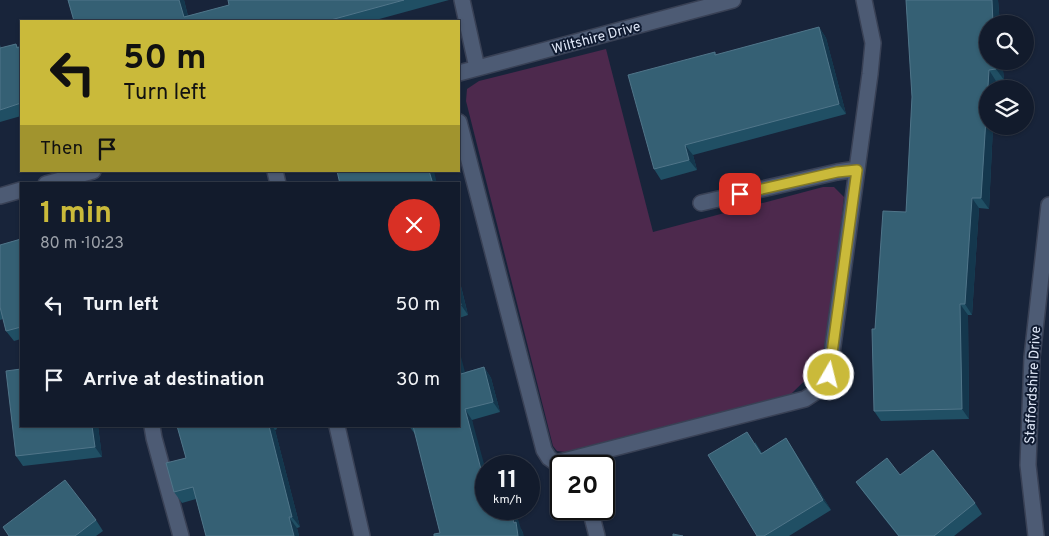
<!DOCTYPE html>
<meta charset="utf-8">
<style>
body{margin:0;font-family:Overpass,sans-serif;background:#1b2434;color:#f1f3f6;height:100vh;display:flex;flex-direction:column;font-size:19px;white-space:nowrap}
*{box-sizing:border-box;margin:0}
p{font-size:16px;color:#9ca1a9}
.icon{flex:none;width:28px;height:28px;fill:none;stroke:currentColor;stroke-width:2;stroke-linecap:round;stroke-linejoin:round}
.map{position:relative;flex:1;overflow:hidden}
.sheet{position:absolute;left:20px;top:182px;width:440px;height:245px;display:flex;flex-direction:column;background:#121b2c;border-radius:0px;box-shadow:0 1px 4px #0004,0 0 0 1px #313948}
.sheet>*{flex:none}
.guide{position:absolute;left:20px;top:20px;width:440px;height:152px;border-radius:0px;box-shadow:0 1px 4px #0004,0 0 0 1px #313948;background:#caba3a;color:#111;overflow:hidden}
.controls{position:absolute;left:979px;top:15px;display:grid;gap:10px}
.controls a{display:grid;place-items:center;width:55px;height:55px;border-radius:50%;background:#121b2c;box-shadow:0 1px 4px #0004,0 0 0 1px #313948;font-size:25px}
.speed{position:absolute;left:475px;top:455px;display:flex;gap:10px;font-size:25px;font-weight:700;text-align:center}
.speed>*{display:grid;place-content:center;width:65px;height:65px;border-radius:50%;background:#121b2c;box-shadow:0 1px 4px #0004,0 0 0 1px #313948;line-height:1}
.speed small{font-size:12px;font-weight:400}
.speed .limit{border:2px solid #111;border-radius:8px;background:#fff;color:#111}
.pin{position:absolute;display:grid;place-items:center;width:42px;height:42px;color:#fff;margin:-21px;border-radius:10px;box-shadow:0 2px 8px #0006}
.me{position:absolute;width:55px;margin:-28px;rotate:8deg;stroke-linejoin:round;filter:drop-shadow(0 0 4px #0008)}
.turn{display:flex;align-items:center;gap:18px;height:105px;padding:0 20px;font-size:22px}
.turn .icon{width:65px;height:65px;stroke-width:2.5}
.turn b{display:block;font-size:35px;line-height:42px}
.then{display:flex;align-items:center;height:48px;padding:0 20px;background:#0003;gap:10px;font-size:19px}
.round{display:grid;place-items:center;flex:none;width:52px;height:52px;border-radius:26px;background:#1b2434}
.headline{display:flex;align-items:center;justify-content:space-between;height:85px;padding:0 20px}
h1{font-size:30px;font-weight:700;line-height:38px;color:#caba3a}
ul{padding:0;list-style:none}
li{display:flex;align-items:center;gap:15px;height:75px;padding:0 20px}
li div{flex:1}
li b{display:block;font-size:19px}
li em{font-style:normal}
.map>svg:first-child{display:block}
</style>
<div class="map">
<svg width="1049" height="536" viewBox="0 0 1049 536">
<rect width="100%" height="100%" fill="#18243a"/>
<!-- green -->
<path fill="#4d294d" d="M606,49l47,183 170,-45h11l10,10 -19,164 -34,33 -226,58 -8,-1 -4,-5 -87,-345 1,-12 12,-8z"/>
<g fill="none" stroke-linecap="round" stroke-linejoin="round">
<!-- minor casing -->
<g stroke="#394155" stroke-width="18">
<path id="minor" d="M462,0l15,68
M459,73l274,-73
M459,122l85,328 5,8 7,5 249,-64 20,-13 4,-11 41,-301 3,-31 -9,-43
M275,171l3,13
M46,184l47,-13
M0,196l21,-6
M701,203l136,-31 20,-3
M152,426l2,12 27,98
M337,426l25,110
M590,509l7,27
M1036,536l-8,-71 4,-108 17,-152"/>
</g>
<!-- minor -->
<use href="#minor" stroke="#4d5b74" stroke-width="15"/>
</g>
<!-- wall -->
<path fill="#204f64" d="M68,0h116l4,16 41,-11 -1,-5h221l-77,21h-298z
M906,0h92l2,24h-12v37h14l2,19 -8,1 -1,8h-7v37h5l-4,83 -10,-1 -7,107h-4l1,104 -88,2 -7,-10 1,-82 31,-117 6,-115z
M819,27l7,11 20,76 -153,41 4,15 -36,10 -7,-11 61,-117 1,3z
M16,44l2,3 3,-1v70l-21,6v-77l1,3z
M21,239v100l-7,2 -8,-10 -3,-12 -3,1v-75z
M459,278l9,37 -9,3z
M484,367l7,11 9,34 -28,8 14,89 35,20 2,4h-83l-25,-99 -6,-8h50l6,-54z
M98,426l4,31 -79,9 -7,-10z
M177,426h99l1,3 -2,1 25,97 -3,1 2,8h-93l-10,-37 -14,4 -8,-11 12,-34z
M786,438l7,11 38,61 -42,26h-32l-2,-94 7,11z
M900,475l75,28 7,11 -28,22h-56l-34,-43 -8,-11z
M96,520l7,11 -7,5h-87l-6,-9z"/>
<!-- shaded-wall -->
<path fill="#14374d" d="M179,0h5l5,21 -5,-4z
M992,0h6l2,24h-7z
M819,27l7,11 20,76 -7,-10z
M996,61h6l2,19 -8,-11z
M989,70l7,11 -1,8h-7z
M988,89v37h5l-4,83 -8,-11z
M685,145l8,10 4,15 -8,-10z
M429,171h5l3,13h-4z
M972,198l7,10 -7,107 -7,-11z
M459,278v1l9,36 -7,-10 -2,-9z
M960,304l8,11 1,104 -7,-10z
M459,349l9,35 -7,-10 -2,-7z
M484,367l7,11 9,34 -7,-10z
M465,409l7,11 14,51v10l-3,-4z
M92,426h6l4,31 -7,-10z
M269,426h3l3,4 25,97 -8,-10z
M786,438l7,11 38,61 -8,-10z
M511,509h4l6,20 2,4 1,3h-6z
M289,517l8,11 2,8h-5z"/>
<!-- building -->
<path fill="#356074" stroke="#507589" d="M68,0h111l5,17 45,-12 -1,-5h176l-77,21h-253z
M906,0h86l1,24h-5v37h8v8l-7,1 -8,128h-9l-7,106h-5l2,105 -88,2 -2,-82h3l8,-118 23,1 6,-115z
M819,27l20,77 -154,41 4,15 -35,9 -26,-94 87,-23v3z
M16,44l1,4 4,-2v57l-21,7v-62z
M337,171h92l4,13h-93z
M21,239v88l-15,4 -6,-24v-62z
M459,296l2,9h-2z
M459,367l2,7 23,-7 9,35 -28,7 18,68h3v32h25l3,14 2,-1 2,14h-84v-2l6,-1 -27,-107h46z
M21,369v57h71l3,21 -79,9 -10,-85z
M177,426h92l23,91h-3l5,19h-88l-13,-49 -19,5 -8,-29 20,-5z
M747,432l14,22 25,-16 37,62 -59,36h-7l-49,-81z
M933,450l42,53 -41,33h-35l-43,-54 31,-24 13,17z
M65,480l31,40 -21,16h-66l-6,-9z
M673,534l10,2h-10z"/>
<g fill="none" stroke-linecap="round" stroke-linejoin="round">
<!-- route casing -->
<g stroke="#837926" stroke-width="12">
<path id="route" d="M740,194l97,-22 20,-2 -28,205"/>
</g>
<!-- route -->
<use href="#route" stroke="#caba3a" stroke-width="9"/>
</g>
<g text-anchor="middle" stroke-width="4" stroke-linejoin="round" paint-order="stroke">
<!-- street labels -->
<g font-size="14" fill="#e0e8f8" stroke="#0f1a30">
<text transform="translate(596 37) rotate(-15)" y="5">Wiltshire Drive</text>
<text transform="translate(1032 385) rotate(-87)" y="5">Staffordshire Drive</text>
</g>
</g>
</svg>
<div class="controls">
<a><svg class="icon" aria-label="search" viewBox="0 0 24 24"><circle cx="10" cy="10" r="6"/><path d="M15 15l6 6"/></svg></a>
<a><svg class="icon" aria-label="layers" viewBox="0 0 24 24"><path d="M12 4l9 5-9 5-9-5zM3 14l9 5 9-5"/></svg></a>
</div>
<div class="speed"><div>11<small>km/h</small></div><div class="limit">20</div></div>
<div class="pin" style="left:740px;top:194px;background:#d93025"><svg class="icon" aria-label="arrive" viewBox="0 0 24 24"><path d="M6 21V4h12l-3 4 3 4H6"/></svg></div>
<svg class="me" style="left:829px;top:375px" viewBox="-20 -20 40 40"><circle r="17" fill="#caba3a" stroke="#fff" stroke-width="3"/><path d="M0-11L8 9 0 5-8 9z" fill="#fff"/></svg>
<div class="guide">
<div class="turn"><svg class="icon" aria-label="left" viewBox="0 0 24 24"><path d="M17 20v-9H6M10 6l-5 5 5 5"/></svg><div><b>50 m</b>Turn left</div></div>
<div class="then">Then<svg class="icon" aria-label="arrive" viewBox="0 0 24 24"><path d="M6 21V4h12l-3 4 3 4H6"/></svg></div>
</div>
<section class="sheet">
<div class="headline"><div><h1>1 min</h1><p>80 m · 10:23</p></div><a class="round" style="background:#d93025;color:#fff"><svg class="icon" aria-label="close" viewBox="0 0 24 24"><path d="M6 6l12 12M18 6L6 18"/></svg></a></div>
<ul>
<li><svg class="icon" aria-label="left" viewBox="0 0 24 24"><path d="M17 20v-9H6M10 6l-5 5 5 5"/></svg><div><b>Turn left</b></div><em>50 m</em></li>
<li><svg class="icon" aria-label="arrive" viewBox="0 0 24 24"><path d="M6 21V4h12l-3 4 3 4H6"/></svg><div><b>Arrive at destination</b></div><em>30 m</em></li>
</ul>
</section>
</div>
